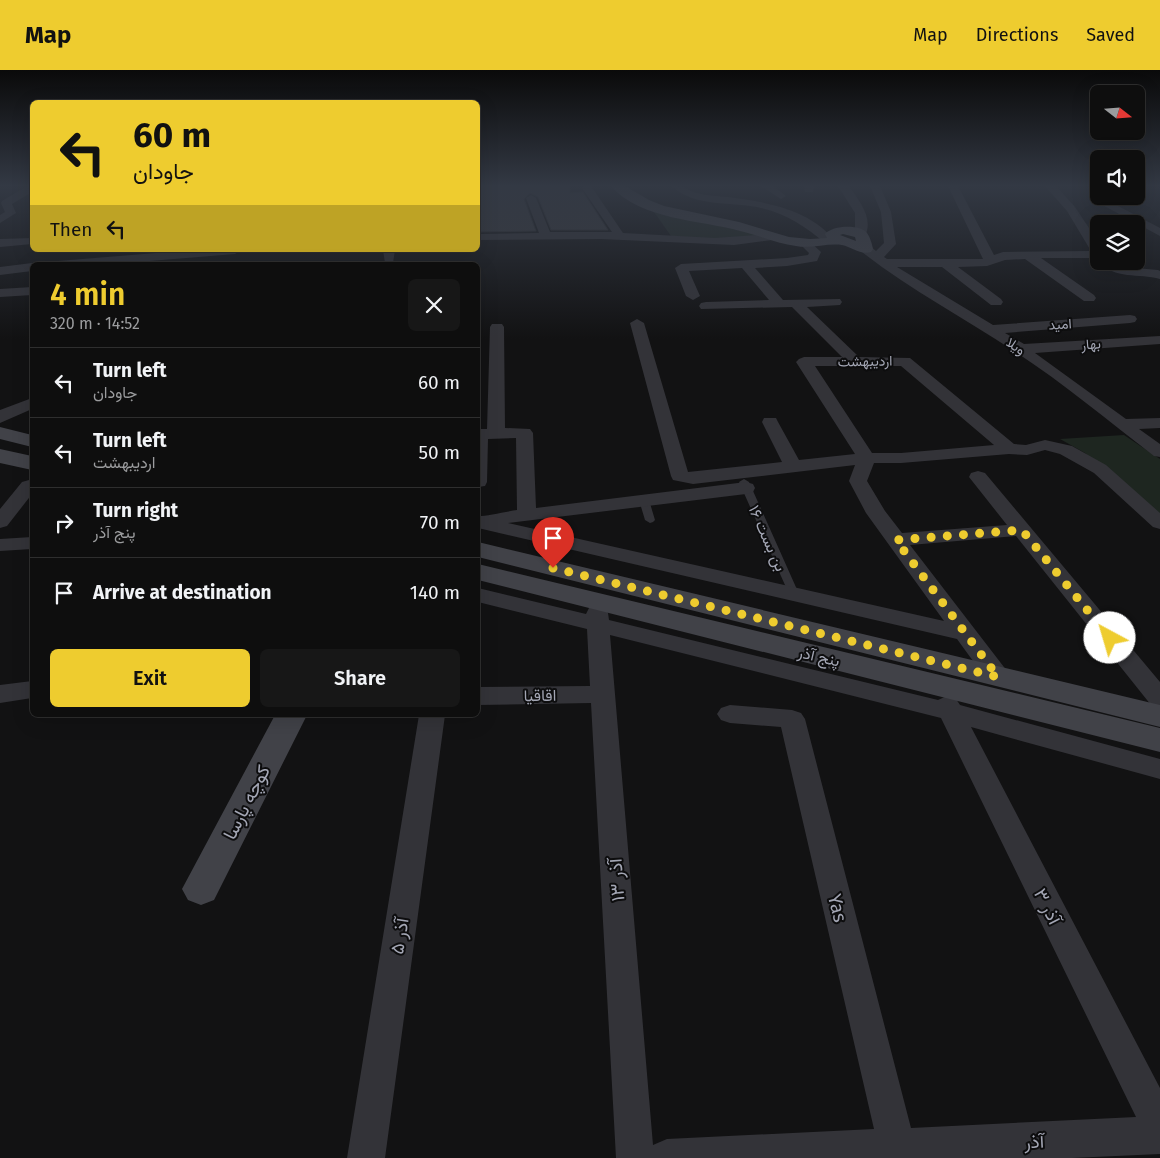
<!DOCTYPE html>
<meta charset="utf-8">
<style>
body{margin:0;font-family:"Fira Sans",Vazirmatn,sans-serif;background:#171717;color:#f1f3f6;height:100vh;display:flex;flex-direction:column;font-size:19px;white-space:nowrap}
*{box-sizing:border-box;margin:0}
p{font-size:16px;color:#9b9c9e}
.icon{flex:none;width:28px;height:28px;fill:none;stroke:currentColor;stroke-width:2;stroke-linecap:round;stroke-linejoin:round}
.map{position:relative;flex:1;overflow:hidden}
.panel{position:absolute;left:30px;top:192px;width:450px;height:455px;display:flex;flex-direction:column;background:#0e0e0e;border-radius:8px;box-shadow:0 5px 20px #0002,0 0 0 1px #2e2e2e}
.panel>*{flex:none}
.guide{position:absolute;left:30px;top:30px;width:450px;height:152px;border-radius:8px;box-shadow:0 5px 20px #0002,0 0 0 1px #2e2e2e;background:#eecc2f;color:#111;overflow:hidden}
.needle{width:32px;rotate:107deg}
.controls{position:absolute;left:1090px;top:15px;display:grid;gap:10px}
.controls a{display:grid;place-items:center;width:55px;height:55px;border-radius:8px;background:#0e0e0e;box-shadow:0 5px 20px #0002,0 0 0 1px #2e2e2e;font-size:25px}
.pin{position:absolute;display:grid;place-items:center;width:42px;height:42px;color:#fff;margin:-51px -21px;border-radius:50% 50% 50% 0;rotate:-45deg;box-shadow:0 0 5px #0007}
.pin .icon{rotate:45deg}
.me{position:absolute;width:55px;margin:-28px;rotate:321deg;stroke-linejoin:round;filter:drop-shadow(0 0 4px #0008)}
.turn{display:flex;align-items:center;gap:18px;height:105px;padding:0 20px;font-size:22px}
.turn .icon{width:65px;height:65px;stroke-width:2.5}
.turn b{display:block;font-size:35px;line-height:42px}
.then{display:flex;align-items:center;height:48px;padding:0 20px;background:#0003;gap:10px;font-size:19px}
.round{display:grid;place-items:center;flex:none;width:52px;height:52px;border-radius:8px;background:#171717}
.overview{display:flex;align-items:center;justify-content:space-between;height:85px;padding:0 20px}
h1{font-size:30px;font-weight:600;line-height:38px;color:#eecc2f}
.cta{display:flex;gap:10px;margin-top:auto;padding:10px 20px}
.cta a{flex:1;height:58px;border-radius:8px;background:#eecc2f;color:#111;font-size:20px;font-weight:600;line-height:58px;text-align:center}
.cta a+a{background:#171717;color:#f1f3f6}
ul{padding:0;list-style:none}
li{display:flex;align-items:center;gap:15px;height:70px;padding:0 20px;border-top:1px solid #2e2e2e}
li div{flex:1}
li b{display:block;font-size:19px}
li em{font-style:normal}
header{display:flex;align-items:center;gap:30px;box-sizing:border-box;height:70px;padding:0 25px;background:#eecc2f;color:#111}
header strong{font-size:24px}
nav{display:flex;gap:28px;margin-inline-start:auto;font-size:18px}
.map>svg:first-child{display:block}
</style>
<header>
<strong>Map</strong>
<nav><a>Map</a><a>Directions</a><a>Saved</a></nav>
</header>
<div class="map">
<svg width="1160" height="1088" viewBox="0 0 1160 1088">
<rect width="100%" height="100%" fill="#121213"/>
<!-- green -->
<path fill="#1e2620" d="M654,142l107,23 -29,5 -61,-4z
M1124,365l36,24v60l-75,-66 -25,-14z"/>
<!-- building -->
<path fill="#393a3e" stroke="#2c2c2f" d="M478,116h92v7l13,-1 25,38h-57l-13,-33 -8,-4 -6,6 12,32 -58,1z"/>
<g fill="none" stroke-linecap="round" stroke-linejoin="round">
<!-- lane -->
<path fill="#333338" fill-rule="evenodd" d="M744,409l5,3 50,112 -1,2 -4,1 -5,-3 -50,-112z
M644,427l5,3 6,20 -2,2 -3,1 -5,-3 -6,-20z"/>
<!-- street -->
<path fill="#333338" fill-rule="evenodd" d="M27,116h5v6l-20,12 4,9 -16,10v-8l5,-3 -4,-9 1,-2z
M583,116h8l32,47 92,5 57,-4 6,3 -6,3 -38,5 -133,-6 -123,1v-6l61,-1 -13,-35 5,-3 5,3 14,34h62l-30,-44z
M672,116c16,0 13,4 25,7 10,3 21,3 31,4 38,5 82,12 107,44l-6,3 -4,-1c-19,-16 -38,-29 -64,-35 -28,-7 -67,0 -89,-22z
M761,116h12l13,10 -5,3z
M804,116h10l-1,6h-8z
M838,116h11c10,15 25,32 16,50h-8l-2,-2v-21z
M870,116h10l11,26 5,32 -12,13 3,2h96l-35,-73h10l36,69 9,-3 88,-1 -24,-40 -22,-25h11l19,21 24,36v15h-58l53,37 2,3 -2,3h-10l-59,-42 -20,1 -18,6 -29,1 43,32 2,3 -2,3h-10l-49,-38h-45l96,58 137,-10 5,1 2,3 -2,3 -5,1 -125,10 19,11 136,-8v8l-125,9 91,66 34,-1v10l-21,1 21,15v13l-6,-1c-46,-35 -92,-74 -140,-105 -50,-33 -105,-62 -152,-99l-2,-3 2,-3h8l6,5 8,-8 -3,-31z
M1101,127l59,31v8l-63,-34 -1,-2 1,-2z
M32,168v6l-32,3v-8z
M805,169l4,2 12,11 -4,9 -30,5 -32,2 28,32 57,-1 2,3 -2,3 -33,2 52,50 51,1 104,86 12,1 19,-5 27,6 34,19 54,48v16l-7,-2 -59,-54 -34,-19 -15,-4 -18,5 -18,-1 -108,9h-27l-7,18 18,30 17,22 105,-8 -38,-48 2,-4 7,-2 7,2 175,209v26l-9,-3 -135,-169 -106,9 97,126 3,6 -3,6 -9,2 -9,-2 -32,-44 -479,-111v-12c3,1 31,-5 39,-6l-1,-72 -28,1 -1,43 -2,4 -7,1v-58h9l3,-102 2,-3h10l2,3 1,101 25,1 3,4 3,75 210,-26 7,2 2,4 -2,4 -7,2 -238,29 436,98 -78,-108 -17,-32 6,-16 -162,19 -20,-4 -2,-4 -41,-153 7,-4 7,4 44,149 94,-10 -20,-40 2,-4h12l2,4 21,38 56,-6 -59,-92 3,-3 5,-2h38l-50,-50 -91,2 -2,-3 2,-3 5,-1 63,-2 -27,-32 -53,3 11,25 -7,4 -7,-4 -11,-28 6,-4 106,-6 21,-3 1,-2 -10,-10zM815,296h86l93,79 -93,8h-29z
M193,180h48l-6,4 -134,11h-49l6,-4z
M383,180h12l-2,13h-8z
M1099,191h13l12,6 34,3 2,1v8c-21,-6 -46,1 -61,-18z
M32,193l5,2h-5v6l-32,4v-8z
M32,217v8l-32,2v-8z
M32,328v11l-32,14v-13z
M29,410l3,1v13l-25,32 -7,2v-19l22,-27z
M32,467v12l-32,2v-12z
M478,518l108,26 3,-6 8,-2 8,2 3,5 1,7 329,80 9,-4 9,3 4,6 200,54v20l-189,-52 189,361v66l-88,4h-456l-25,-455 -113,2v-18l112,-1 -3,-57 -109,-27zM610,565l331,83 195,399 -225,11 -106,-409 -4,-6 -9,-3 -62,-5 -9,3 -4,6 4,6 9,3 51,4 93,402 -207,10 -14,6z
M32,611v17l-32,5v-18z
M419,645h26l-60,443h-38z"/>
<!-- secondary -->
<path fill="#414248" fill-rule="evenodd" d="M611,116h14l24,14 15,6 75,16 50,15 21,2 17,-1 -2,-4c7,-9 36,-10 42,-1 3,4 5,11 6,16l-2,3c-11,3 -19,-5 -29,-7 -15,-2 -31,4 -46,1 -19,-2 -37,-11 -56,-15 -39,-11 -100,-11 -129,-45zM843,164l12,3 1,4 -16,-6z
M0,357l32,8v12l-32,-8z
M0,379l32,7v14l-32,-7z
M478,472l682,163v22l-682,-170z
M478,494l682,164v24l-682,-172z
M275,645h32l-93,185 -13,5 -13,-5 -6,-11z"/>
</g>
<!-- sky -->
<linearGradient id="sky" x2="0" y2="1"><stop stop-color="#0a0a0a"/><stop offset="0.43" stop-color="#333944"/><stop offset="1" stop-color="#333944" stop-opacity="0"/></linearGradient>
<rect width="1160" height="269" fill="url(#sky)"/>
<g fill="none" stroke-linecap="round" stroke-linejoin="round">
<!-- route -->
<path stroke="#eecc2f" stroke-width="9" stroke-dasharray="0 16.2" d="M553,498l445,109 -102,-137 126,-10 88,108"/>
</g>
<g text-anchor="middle" stroke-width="4" stroke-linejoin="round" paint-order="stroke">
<!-- far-street labels -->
<g font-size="14" fill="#a3a6b4" stroke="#0d0d0e">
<text transform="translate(1060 254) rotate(-4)" y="5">امید</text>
<text transform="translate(1091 274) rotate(-4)" y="5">بهار</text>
<text transform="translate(1016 276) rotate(34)" y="5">ویلا</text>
<text transform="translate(865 291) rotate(-1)" y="5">اردیبهشت</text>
</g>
<!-- street labels -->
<g font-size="16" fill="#a3a6b4" stroke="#0d0d0e">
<text transform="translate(768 468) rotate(66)" y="6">بن بست ۱۶</text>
<text transform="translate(819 586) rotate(13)" y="6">پنج آذر</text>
<text transform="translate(540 625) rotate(-1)" y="6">اقاقیا</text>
</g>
<!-- near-street labels -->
<g font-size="19" fill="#a3a6b4" stroke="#0d0d0e">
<text transform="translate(246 732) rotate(-63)" y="7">کوچه پارسا</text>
<text transform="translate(616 810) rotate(-94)" y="7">۱۳ آذر</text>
<text transform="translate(1048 836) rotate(63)" y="7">آذر ۳</text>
<text transform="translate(838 838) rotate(76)" y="7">Yas</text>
<text transform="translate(399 866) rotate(-81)" y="7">آذر ۵</text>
<text transform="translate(1034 1071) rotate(-3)" y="7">آذر</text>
</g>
</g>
</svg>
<div class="controls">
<a><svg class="needle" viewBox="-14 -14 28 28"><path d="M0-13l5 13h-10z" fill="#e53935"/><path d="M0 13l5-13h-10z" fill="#9b9c9e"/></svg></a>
<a><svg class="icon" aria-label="sound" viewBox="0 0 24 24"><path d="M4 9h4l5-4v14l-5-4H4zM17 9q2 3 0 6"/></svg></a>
<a><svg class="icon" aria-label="layers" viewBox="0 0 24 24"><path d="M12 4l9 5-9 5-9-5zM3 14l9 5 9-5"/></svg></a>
</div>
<div class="pin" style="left:553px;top:498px;background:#d93025"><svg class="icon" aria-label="arrive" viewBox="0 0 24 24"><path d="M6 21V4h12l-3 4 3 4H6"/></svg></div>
<svg class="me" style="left:1110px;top:568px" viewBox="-20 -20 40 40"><circle r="19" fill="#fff"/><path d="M0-13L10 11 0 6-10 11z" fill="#eecc2f"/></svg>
<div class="guide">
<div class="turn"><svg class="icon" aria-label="left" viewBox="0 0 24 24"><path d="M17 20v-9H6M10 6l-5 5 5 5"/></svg><div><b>60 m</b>جاودان</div></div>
<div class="then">Then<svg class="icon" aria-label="left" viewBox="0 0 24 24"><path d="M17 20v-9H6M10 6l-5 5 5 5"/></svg></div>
</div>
<section class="panel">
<div class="overview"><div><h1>4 min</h1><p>320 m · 14:52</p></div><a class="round"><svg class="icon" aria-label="close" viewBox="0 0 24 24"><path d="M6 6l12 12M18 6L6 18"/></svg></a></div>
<ul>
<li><svg class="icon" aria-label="left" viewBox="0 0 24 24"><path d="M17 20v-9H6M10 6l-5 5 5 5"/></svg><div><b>Turn left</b><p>جاودان</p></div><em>60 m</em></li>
<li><svg class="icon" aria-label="left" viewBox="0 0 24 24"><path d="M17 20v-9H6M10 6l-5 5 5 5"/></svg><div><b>Turn left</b><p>اردیبهشت</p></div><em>50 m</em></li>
<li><svg class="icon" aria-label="right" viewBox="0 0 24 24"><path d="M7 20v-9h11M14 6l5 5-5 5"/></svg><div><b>Turn right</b><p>پنج آذر</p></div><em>70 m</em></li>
<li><svg class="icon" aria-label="arrive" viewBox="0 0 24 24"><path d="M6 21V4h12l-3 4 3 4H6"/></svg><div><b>Arrive at destination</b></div><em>140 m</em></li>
</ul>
<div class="cta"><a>Exit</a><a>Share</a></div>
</section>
</div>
